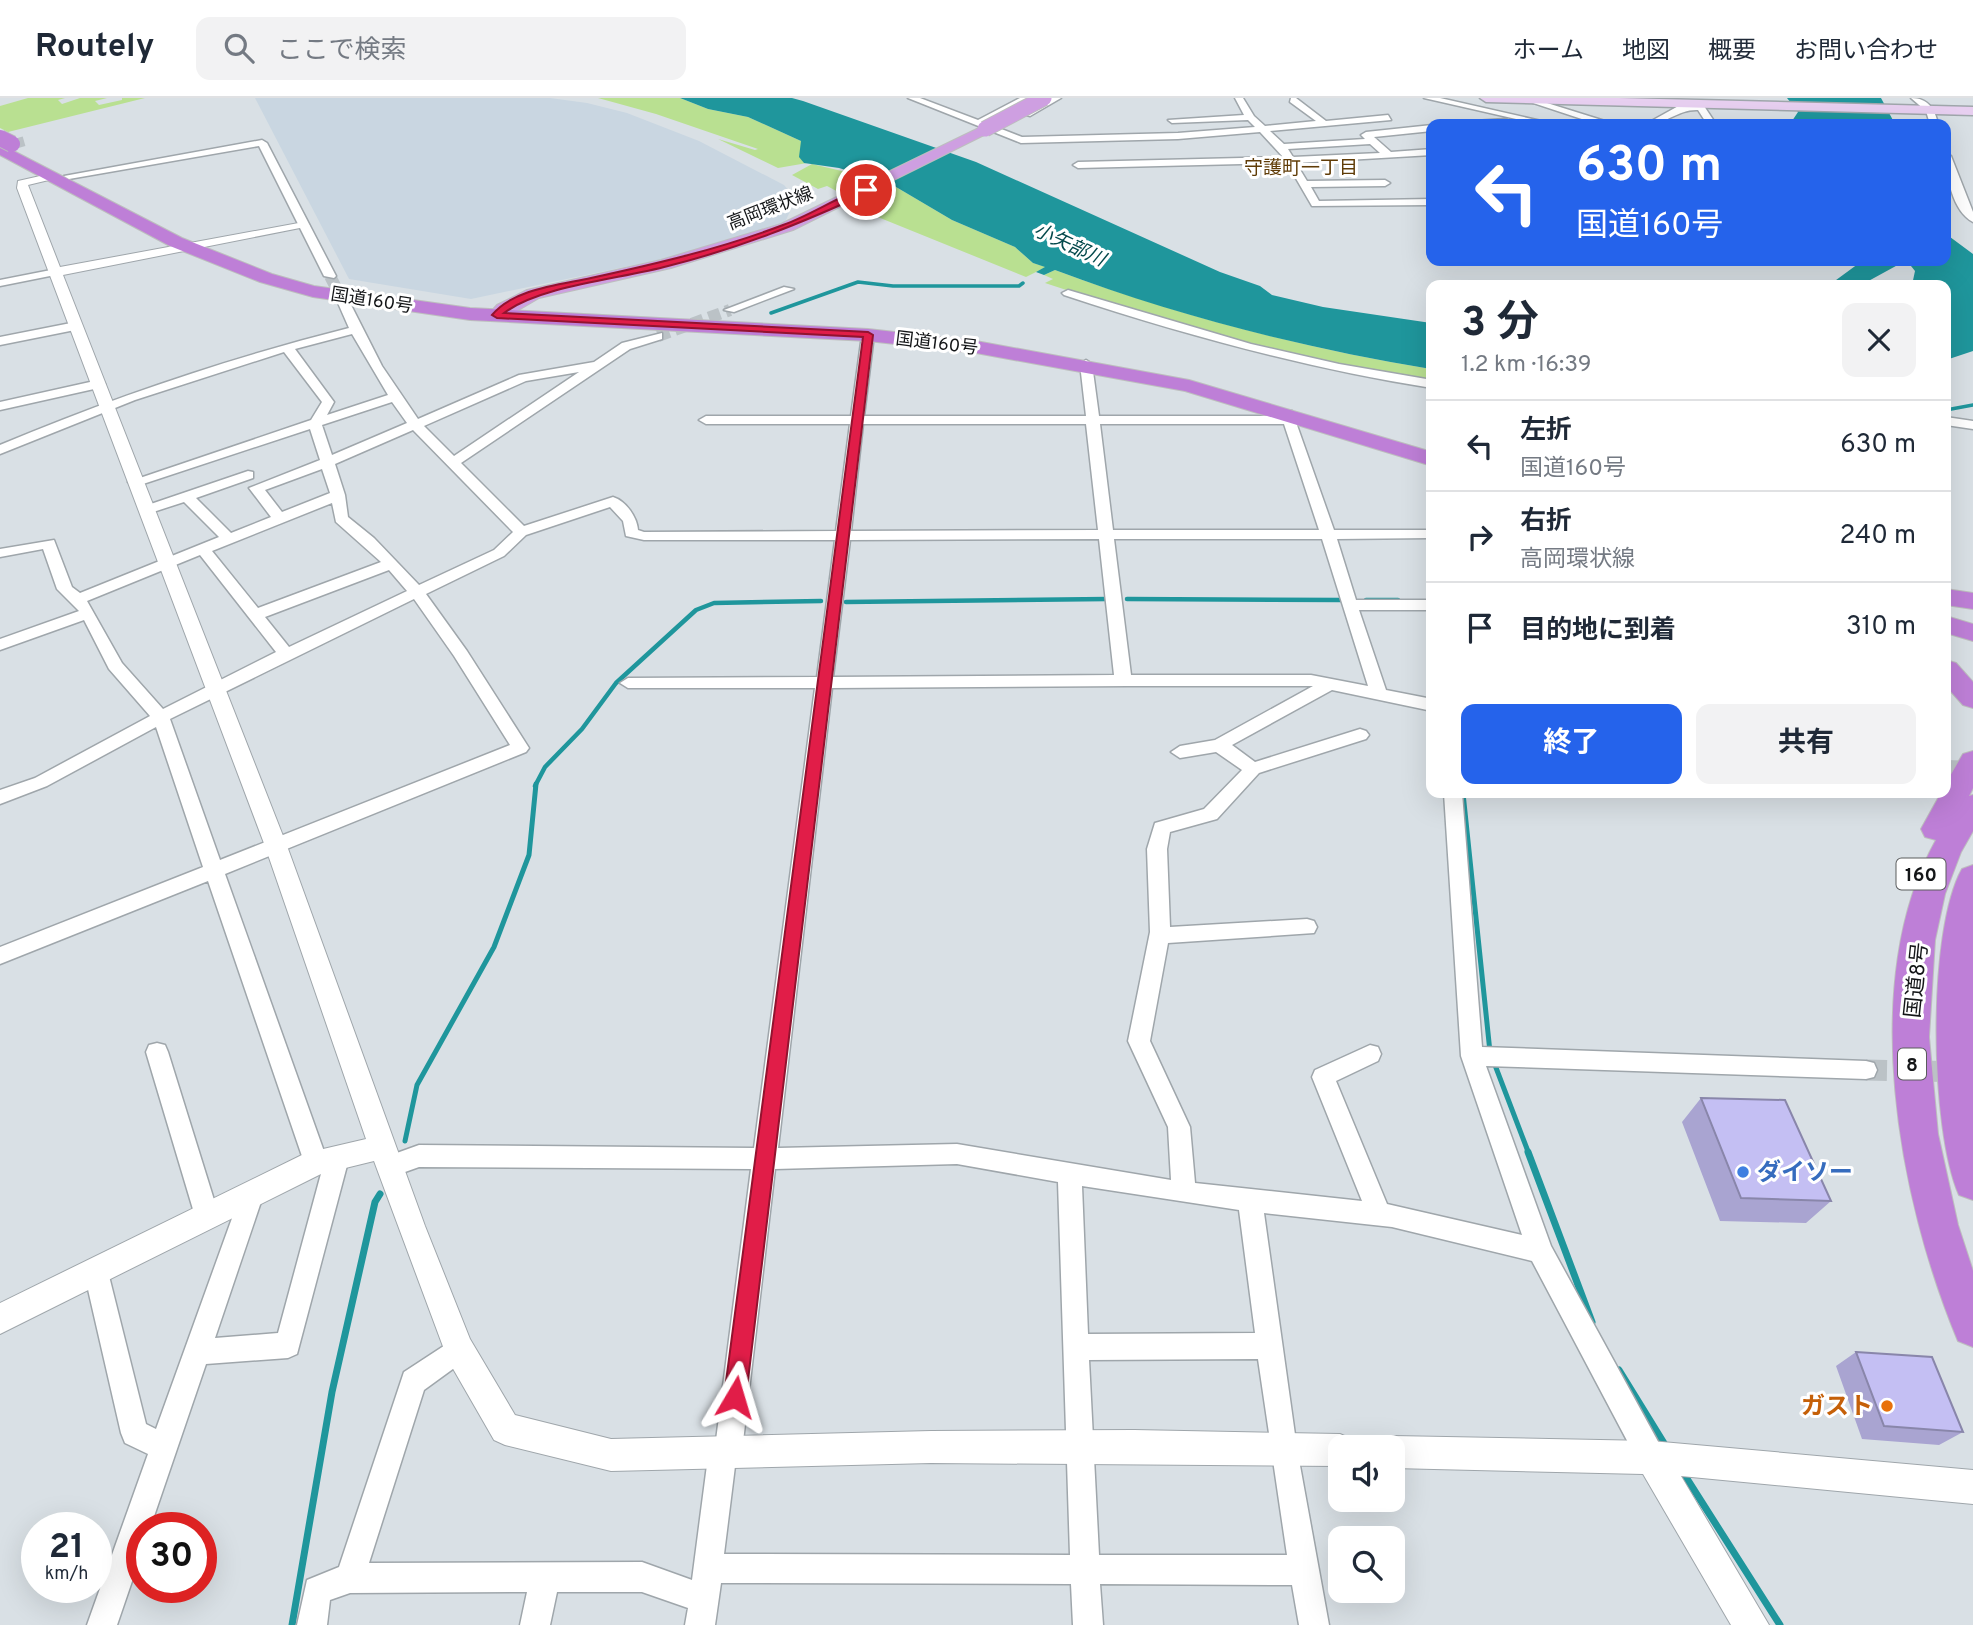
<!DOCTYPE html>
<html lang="ja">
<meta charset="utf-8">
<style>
body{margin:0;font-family:Overpass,"Noto Sans JP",sans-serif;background:#f2f2f3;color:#1f2937;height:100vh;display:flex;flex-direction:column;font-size:26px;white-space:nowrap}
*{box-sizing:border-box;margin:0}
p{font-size:23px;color:#747a83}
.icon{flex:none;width:38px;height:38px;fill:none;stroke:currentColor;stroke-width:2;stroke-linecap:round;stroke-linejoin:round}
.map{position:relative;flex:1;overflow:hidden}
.side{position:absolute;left:1426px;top:182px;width:525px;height:518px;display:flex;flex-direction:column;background:#fff;border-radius:14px;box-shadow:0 7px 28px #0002}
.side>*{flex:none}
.hud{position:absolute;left:1426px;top:21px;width:525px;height:147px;border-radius:14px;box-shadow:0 7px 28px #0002;background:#2563eb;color:#fff;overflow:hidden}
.tools{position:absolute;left:1328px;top:1337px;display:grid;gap:14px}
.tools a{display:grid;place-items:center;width:77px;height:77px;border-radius:14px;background:#fff;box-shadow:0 7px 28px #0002;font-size:35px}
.speed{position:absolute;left:21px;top:1414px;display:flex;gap:14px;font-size:35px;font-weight:700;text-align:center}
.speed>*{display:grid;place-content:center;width:91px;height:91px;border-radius:50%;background:#fff;box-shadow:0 7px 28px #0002;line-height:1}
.speed small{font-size:18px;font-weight:400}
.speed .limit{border:10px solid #d22;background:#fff;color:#111}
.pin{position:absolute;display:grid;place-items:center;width:60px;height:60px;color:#fff;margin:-30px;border:4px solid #fff;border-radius:50%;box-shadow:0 2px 7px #0007}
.me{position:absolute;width:77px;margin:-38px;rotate:7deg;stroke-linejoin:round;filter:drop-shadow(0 0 5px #0008)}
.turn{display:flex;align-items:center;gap:24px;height:147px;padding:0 35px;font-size:32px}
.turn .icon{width:91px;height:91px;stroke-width:2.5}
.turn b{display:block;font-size:49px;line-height:60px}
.round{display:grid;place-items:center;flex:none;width:74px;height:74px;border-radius:14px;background:#f2f2f3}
.head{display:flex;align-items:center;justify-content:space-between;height:119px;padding:0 35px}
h1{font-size:42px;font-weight:700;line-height:52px}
.action{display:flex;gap:14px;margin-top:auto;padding:14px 35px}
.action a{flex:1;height:80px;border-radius:14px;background:#2563eb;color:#fff;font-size:28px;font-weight:700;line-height:80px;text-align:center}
.action a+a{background:#f2f2f3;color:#1f2937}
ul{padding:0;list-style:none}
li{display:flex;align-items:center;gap:21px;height:91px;padding:0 35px;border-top:2px solid #e0e1e3}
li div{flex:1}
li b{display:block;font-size:26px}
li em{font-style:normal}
header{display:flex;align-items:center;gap:42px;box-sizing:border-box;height:98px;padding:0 35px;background:#fff;border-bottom:2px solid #e0e1e3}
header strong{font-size:33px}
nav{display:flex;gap:38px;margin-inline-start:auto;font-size:24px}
.search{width:490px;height:63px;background:#f2f2f3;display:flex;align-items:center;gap:18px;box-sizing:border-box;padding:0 24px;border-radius:14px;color:#747a83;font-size:26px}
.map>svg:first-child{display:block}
</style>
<header>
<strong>Routely</strong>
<div class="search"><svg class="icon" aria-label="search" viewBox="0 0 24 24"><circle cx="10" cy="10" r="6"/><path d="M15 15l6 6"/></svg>ここで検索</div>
<nav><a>ホーム</a><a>地図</a><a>概要</a><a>お問い合わせ</a></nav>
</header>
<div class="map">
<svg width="1973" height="1527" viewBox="0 0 1973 1527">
<rect width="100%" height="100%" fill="#d9e0e5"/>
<!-- built -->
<path fill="#c9d6e1" d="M255,0h295l37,5 40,10 72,28 85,44 12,14 -11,23 -79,28 -235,49 -122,-20z"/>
<!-- green -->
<path fill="#b9e091" d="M28,0h37l-7,2 4,4 18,-6h27l-12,3 4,4 23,-5v-2h23l-137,34 -8,-4v-22z
M598,0h82l28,11 40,8 53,24 3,22h3l-29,5 -60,-29 37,11 3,-1 -102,-35z
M812,66l64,15 -32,16 -17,-9 -9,3 -26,-14z
M891,86l61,36 63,27 18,16 13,4 -20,10 -168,-68 8,-4 -8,-4z
M1055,172c122,45 248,78 376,99v13c-131,-25 -259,-56 -386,-99l8,-4 -9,-4z"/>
<!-- water -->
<path fill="#1f969c" d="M680,0h112l11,3 173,61 244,110 40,14 12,9 51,12 108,16v46c-128,-21 -254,-53 -376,-99l-11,5 -8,-3 9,-5 -12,-4 -18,-16 -63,-27 -61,-36 -52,-16 -35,-5 -5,-6 2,-16 -53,-24 -40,-8z
M1787,0h94l14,26h-105l8,-12z
M1946,136l27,20v97l-27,9v-75h-34l3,-14 -8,-10h39z
M1862,163h43l-42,23 -41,1 10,-2z"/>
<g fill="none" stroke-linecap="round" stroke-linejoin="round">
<!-- stream-far3 -->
<path stroke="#1f969c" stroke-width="3.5" d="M771,215l87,-31 35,4h126l4,-3
M1946,312l27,-5"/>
<!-- stream-far2 -->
<path stroke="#1f969c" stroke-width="4.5" d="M1127,501l215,1
M1366,502h32
M846,504l261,-3
M535,688l10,-19 37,-38 34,-46 80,-73 18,-7 107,-2"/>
<!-- stream-far1 -->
<path stroke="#1f969c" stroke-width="5" d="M1463,695l27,259 39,102
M405,1043l12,-56 77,-138 35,-92 7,-71"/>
<!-- stream -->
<path stroke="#1f969c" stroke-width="7" d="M1528,1054l64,170
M1619,1272l48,78
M1682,1373l98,154
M292,1527l40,-233 43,-190 5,-8"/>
<!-- minor-tunnel-far3 -->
<path stroke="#bbc2c6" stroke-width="10" stroke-dasharray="10 5" stroke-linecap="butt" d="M0,50l25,-7"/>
<!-- minor-tunnel-far2 -->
<path stroke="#bbc2c6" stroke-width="12" stroke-dasharray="12 6" stroke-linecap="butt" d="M330,178l14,27
M658,238l72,-26"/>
<!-- minor-tunnel-far1 -->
<path stroke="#bbc2c6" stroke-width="16" stroke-dasharray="16 8" stroke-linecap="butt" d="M1946,670l27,1"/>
<!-- minor-tunnel -->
<path stroke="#bbc2c6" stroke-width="21" stroke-dasharray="21 10" stroke-linecap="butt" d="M1866,972l107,2"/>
<!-- minor casing -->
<g stroke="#9fa6ab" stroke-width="3">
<path id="minor" d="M908,0h12l58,22 42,-22h11l-45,25 36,14 156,-4 77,-6 -7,-7 -76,3 -4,-3 76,-5 -9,-17h8l11,18 11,10 51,-5 -26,-19 1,-4h5l30,23 62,-6 3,5 -121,11 14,13 81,-5 -4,-4 5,-3 66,-7v6l-58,6 17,15 41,-3v6l-136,8 11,18 78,-1 5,3 -5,3 -74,1 8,14 113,-2v6l-120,1 -25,-43 -209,5 -5,-3 5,-3 205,-5 -23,-25 -82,7 -157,4zM1370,46l10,9 -87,4 -5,-8z
M1050,0h11l-31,18 -7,-2z
M1424,0h16l114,26h-16z
M1531,0l77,24 2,2h-13l-76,-25z
M1911,0c17,0 24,11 27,26h-8l-4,-13z
M1682,6l22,2 12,18h-9l-9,-14c-20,-1 -32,15 -52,14z
M1506,21l3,5h-40l5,-3z
M262,42l5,3 69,133 -2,2 -10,-2 -65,-130 -190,33 -5,-3z
M1946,55l5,3 22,56v10c-21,-11 -27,-47 -27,-69z
M56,171l4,1v4l-60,12v-6z
M784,189l10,2 -60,23 -10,-2z
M1068,192l183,54 88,20 93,16v8c-126,-20 -247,-53 -368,-93l-2,-2z
M344,202l6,3 32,63 36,53 101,-44 75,-13 28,-19 40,-10v6l-32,10 -169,114 63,63 89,-29c13,4 24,20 25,33l6,2 192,-1 14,-107h-144l-7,-4 7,-4h145l11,-81 6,-4 6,4 -10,81h222l-6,-52 6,-4 6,4 7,52h182l1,-5h10l42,119h98v8l-95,1 19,61h76v10h-73l27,80 46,9v12l-100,-21 -100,55 23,17 105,-33 6,2 3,4 -3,4 -107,34 -42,46 -47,13 -3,17 3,78 137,-8 7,2 3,6 -3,6 -146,10 -18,98 40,86 5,56 167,18 -50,-124 3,-7 55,-25 8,2 3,7 -3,7 -42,20 51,123 135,31 -61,-179 -17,-263h18l20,254 384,14 8,2 3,7 -3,7 -8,2 -380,-13 65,180 110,201 4,10 -4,10 -10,4 -10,-4 -109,-206 -140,-34 -128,-14 33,236 32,176h-30l-7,-40 -192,-1 3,41h-30l-2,-41 -350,-1 -6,42h-30l3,-17 -46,-16h-85l-7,33h-30l7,-33 -177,1 -20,7 -3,25h-30l10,-45 32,-13 65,-195 55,-36 9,4 4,9 -4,9 -44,32 -55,173 273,-1 50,18 15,-115 8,-17 36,-279 -332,-2 -28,10 -8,-3 -4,-8 4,-8 36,-13 335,3 61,-460h-187l-8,-5 8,-5 189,-1 18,-137h-191l-18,-4 -3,-15 -13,-14 -84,28 -22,21 -78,38 41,57 62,97 -3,4 -301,122 101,283 3,-6 8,-4 8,4 4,7 -52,196 -9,4 -82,6 -56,164h-8v24l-25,73h-30l61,-171 -23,-11 -4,-10 -37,-161 3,-8 9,-4 9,4 3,8 38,152 10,5 88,-244 8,-3 8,3 4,8 -49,145 63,-5 44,-163 -6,3 -8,-4 -4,-7 -96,-281 -208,83v-17l203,-80 -47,-140 -109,59 -47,18v-14l35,-12 115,-62 -41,-47 -25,-49 -84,30v-11l79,-28 -22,-22 -14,-40 -43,8v-8l54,-9 18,47 8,6 139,-56 -35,-35 -37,12 -7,-4 2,-3 106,-36 5,1v6l-57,20 35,35 40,-16 -22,-29 71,-28 -10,-31 -170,56 -12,-3 183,-62 11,-18 -38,-50 -149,48 -135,54v-9c114,-48 230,-87 349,-117l-11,-25zM352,236l36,61 -61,20 7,-13 -39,-53zM579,274l-125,84 -30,-30 102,-45zM392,304l15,21 -75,32 -10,-30zM863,326h223l12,106 -247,1zM1100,326h184l35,106h-206zM413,332l100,102 -19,18 -75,35 -45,-47 -26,-21 -3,-22 -10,-31zM322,371l8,24 -48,19 -17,-22zM332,405l4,19 45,40 -123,46 -46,-57zM1099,441l15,136 -281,2 17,-137zM1114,441h208l46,147 -57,-11h-180zM200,457l76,97 -113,57 -41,-46 -35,-62zM389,472l18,21 -118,56 -24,-30zM414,501l40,57 56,89 -290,115 -50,-141zM1127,588h186l-98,54 -35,6 -9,6 9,6 36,-6 26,18 -38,39 -49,14 -8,26 3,83 -22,109 40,86 3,53 -214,-36 -179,4 54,-460zM957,1066l101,18 12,373 -346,-1 11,-88 7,-16 33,-281zM1082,1088l157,24 16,123 -167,1zM1258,1261l29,196h-188l-10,-195z
M76,224l4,1v6l-80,16v-8z
M99,282l6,4 -2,3 -103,23v-8z
M1946,319l27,4v8l-27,-4z
M157,945l8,2 3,7 51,164 -3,8 -9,3 -9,-3 -3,-8 -49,-164 3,-7z"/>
</g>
<!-- tertiary casing -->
<g stroke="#9fa6ab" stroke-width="2">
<path id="tertiary" d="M49,76l6,3 -2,2 -25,6 32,82 244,-45 6,4 -247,49 224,571 138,380 45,113 45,76 96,24 320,-8 203,-1 206,4 11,5 4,8h-15v19l-409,-3 -320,8 -106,-26 -11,-5 -46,-80 -74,-199 -53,13 -321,160v-31l306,-150 60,-14 -101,-293 -248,-658 1,-7z
M1393,1338l258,5 322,29v34l-292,-28 88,149h-38l-88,-151 -250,-6v-21h-14l3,-6z"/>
</g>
<!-- secondary casing -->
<g stroke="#9fa6ab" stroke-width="3">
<path id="secondary" d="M1480,0h139l354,9v8l-487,-13z"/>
</g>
<!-- primary casing -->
<g stroke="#bdbebe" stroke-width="2">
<path id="primary" d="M985,27l5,1v6l-197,98 -122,38 -132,30 -36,21h-12l-3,-4 9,-10 30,-15 134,-30 120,-36z"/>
</g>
<!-- trunk casing -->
<g stroke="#bdbebe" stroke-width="2">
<path id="trunk" d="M0,46l182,94 90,36 42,12 156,22 398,21 108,12 213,39 243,72v14l-247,-75 -209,-38 -108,-12 -398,-21 -157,-23 -53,-15 -90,-36 -170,-91z
M1946,491l27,4v16l-27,-4z
M1946,518l27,8v17l-27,-8z
M1946,562l10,3 17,19v26l-10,-3 -17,-19z
M1973,653v37l-4,8 4,-1v36l-12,21 -16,42 -10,46 -6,97 9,97 20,91 15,46v76l-15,-6c-59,-141 -101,-360 -22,-501l-11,-3 -4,-8 20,-36h5v-10l17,-29z
M1973,767v335l-14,-5c-29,-66 -32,-263 3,-326z"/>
</g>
<!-- minor -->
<use href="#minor" fill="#fff" fill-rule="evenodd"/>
<!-- tertiary -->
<use href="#tertiary" fill="#fff" fill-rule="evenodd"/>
<!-- secondary -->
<use href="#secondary" fill="#e7cff0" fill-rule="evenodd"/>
<!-- primary -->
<use href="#primary" fill="#ce9fe1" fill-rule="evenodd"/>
<!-- trunk -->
<use href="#trunk" fill="#be7fd7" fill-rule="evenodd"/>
<!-- primary-bridge casing -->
<g stroke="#bdbebe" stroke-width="17" stroke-linecap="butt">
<path id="primary-bridge" d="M985,31l59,-31"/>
</g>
<!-- trunk-bridge casing -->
<g stroke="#bdbebe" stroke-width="18" stroke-linecap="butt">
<path id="trunk-bridge" d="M0,40l12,6"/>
</g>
<!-- primary-bridge -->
<use href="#primary-bridge" stroke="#ce9fe1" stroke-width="15"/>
<!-- trunk-bridge -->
<use href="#trunk-bridge" stroke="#be7fd7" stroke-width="16"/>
</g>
<!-- wall -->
<path fill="#a9a4d1" d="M1701,1000l130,103 -25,22 -86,-2 -38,-99z
M1856,1254l107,80 -24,13 -77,-6 -26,-73z"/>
<!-- building -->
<path fill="#c4bff3" stroke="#8986aa" stroke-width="2" d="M1701,1000l84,2 46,101 -90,-3z
M1856,1254l76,5 31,75 -79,-6z"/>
<!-- route -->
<path fill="#e11d48" stroke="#92132f" stroke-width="2" d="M866,89l3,5c-67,31 -129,56 -201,74 -47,13 -126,19 -164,47l364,19 5,3 -127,1062 -3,8 -8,3 -8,-3 -3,-8 139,-1060 -366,-19 -5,-3c21,-26 67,-30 99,-37 64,-14 129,-29 192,-53 28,-10 54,-28 83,-38z"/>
<!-- markers -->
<circle fill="#3f7fe0" stroke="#fff" stroke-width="2.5" cx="1743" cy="1074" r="7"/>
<circle fill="#e8710a" stroke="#fff" stroke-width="2.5" cx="1887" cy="1308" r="7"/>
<g text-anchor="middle" stroke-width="6" stroke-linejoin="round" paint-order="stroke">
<!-- far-street labels -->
<g font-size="18" fill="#141618" stroke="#fff">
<text transform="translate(770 110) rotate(-21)" y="6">高岡環状線</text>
<text transform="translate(372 202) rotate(9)" y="6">国道160号</text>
<text transform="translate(937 245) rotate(7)" y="6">国道160号</text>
</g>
<!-- far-neighbourhood labels -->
<g font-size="19" fill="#603c07" stroke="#fff">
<text x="1301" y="76">守護町一丁目</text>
</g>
<!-- far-water labels -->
<g font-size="19" font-style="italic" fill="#04494c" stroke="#fff">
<text transform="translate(1070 146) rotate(25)" y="7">小矢部川</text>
</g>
<!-- shield labels -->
<g fill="#fff" stroke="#5a5c5d" stroke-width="2">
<rect x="1896.5" y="760.5" width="49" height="31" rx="5"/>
<rect x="1898" y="950.5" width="28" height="31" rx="5"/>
</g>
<g font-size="19" font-weight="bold" fill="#141618">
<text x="1921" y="783">160</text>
<text x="1912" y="973">8</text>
</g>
<!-- street labels -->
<g font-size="21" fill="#141618" stroke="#fff">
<text transform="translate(1916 882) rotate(-84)" y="7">国道8号</text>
</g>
<!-- near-shop labels -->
<g font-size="24" font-weight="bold" fill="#366cbe" stroke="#fff" text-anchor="start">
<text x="1757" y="1082">ダイソー</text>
</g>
<!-- near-food labels -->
<g font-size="24" font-weight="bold" fill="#c56008" stroke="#fff" text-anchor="end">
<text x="1873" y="1316">ガスト</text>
</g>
</g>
</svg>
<div class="tools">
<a><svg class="icon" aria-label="sound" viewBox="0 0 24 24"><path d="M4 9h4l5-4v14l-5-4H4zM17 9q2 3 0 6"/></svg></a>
<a><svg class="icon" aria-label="search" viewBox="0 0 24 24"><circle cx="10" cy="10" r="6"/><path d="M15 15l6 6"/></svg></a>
</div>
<div class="speed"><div>21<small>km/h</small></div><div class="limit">30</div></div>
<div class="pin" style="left:866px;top:92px;background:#d93025"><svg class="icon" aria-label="arrive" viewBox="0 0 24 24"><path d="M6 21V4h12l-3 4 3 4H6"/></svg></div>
<svg class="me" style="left:735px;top:1299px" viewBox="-20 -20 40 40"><path d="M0-17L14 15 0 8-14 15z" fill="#e11d48" stroke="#fff" stroke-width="4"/></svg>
<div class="hud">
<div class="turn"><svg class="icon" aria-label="left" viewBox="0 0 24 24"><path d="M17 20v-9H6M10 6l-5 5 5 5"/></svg><div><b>630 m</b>国道160号</div></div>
</div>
<section class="side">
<div class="head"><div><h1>3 分</h1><p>1.2 km · 16:39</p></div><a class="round"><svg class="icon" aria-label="close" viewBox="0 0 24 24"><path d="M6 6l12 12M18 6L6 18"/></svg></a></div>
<ul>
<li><svg class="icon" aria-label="left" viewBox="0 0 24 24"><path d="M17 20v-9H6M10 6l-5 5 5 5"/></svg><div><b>左折</b><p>国道160号</p></div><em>630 m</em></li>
<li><svg class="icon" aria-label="right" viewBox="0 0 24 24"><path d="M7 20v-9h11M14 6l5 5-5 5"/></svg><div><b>右折</b><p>高岡環状線</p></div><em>240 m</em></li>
<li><svg class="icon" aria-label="arrive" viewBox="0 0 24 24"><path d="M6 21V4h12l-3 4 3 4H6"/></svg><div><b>目的地に到着</b></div><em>310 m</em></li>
</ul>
<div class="action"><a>終了</a><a>共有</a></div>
</section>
</div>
